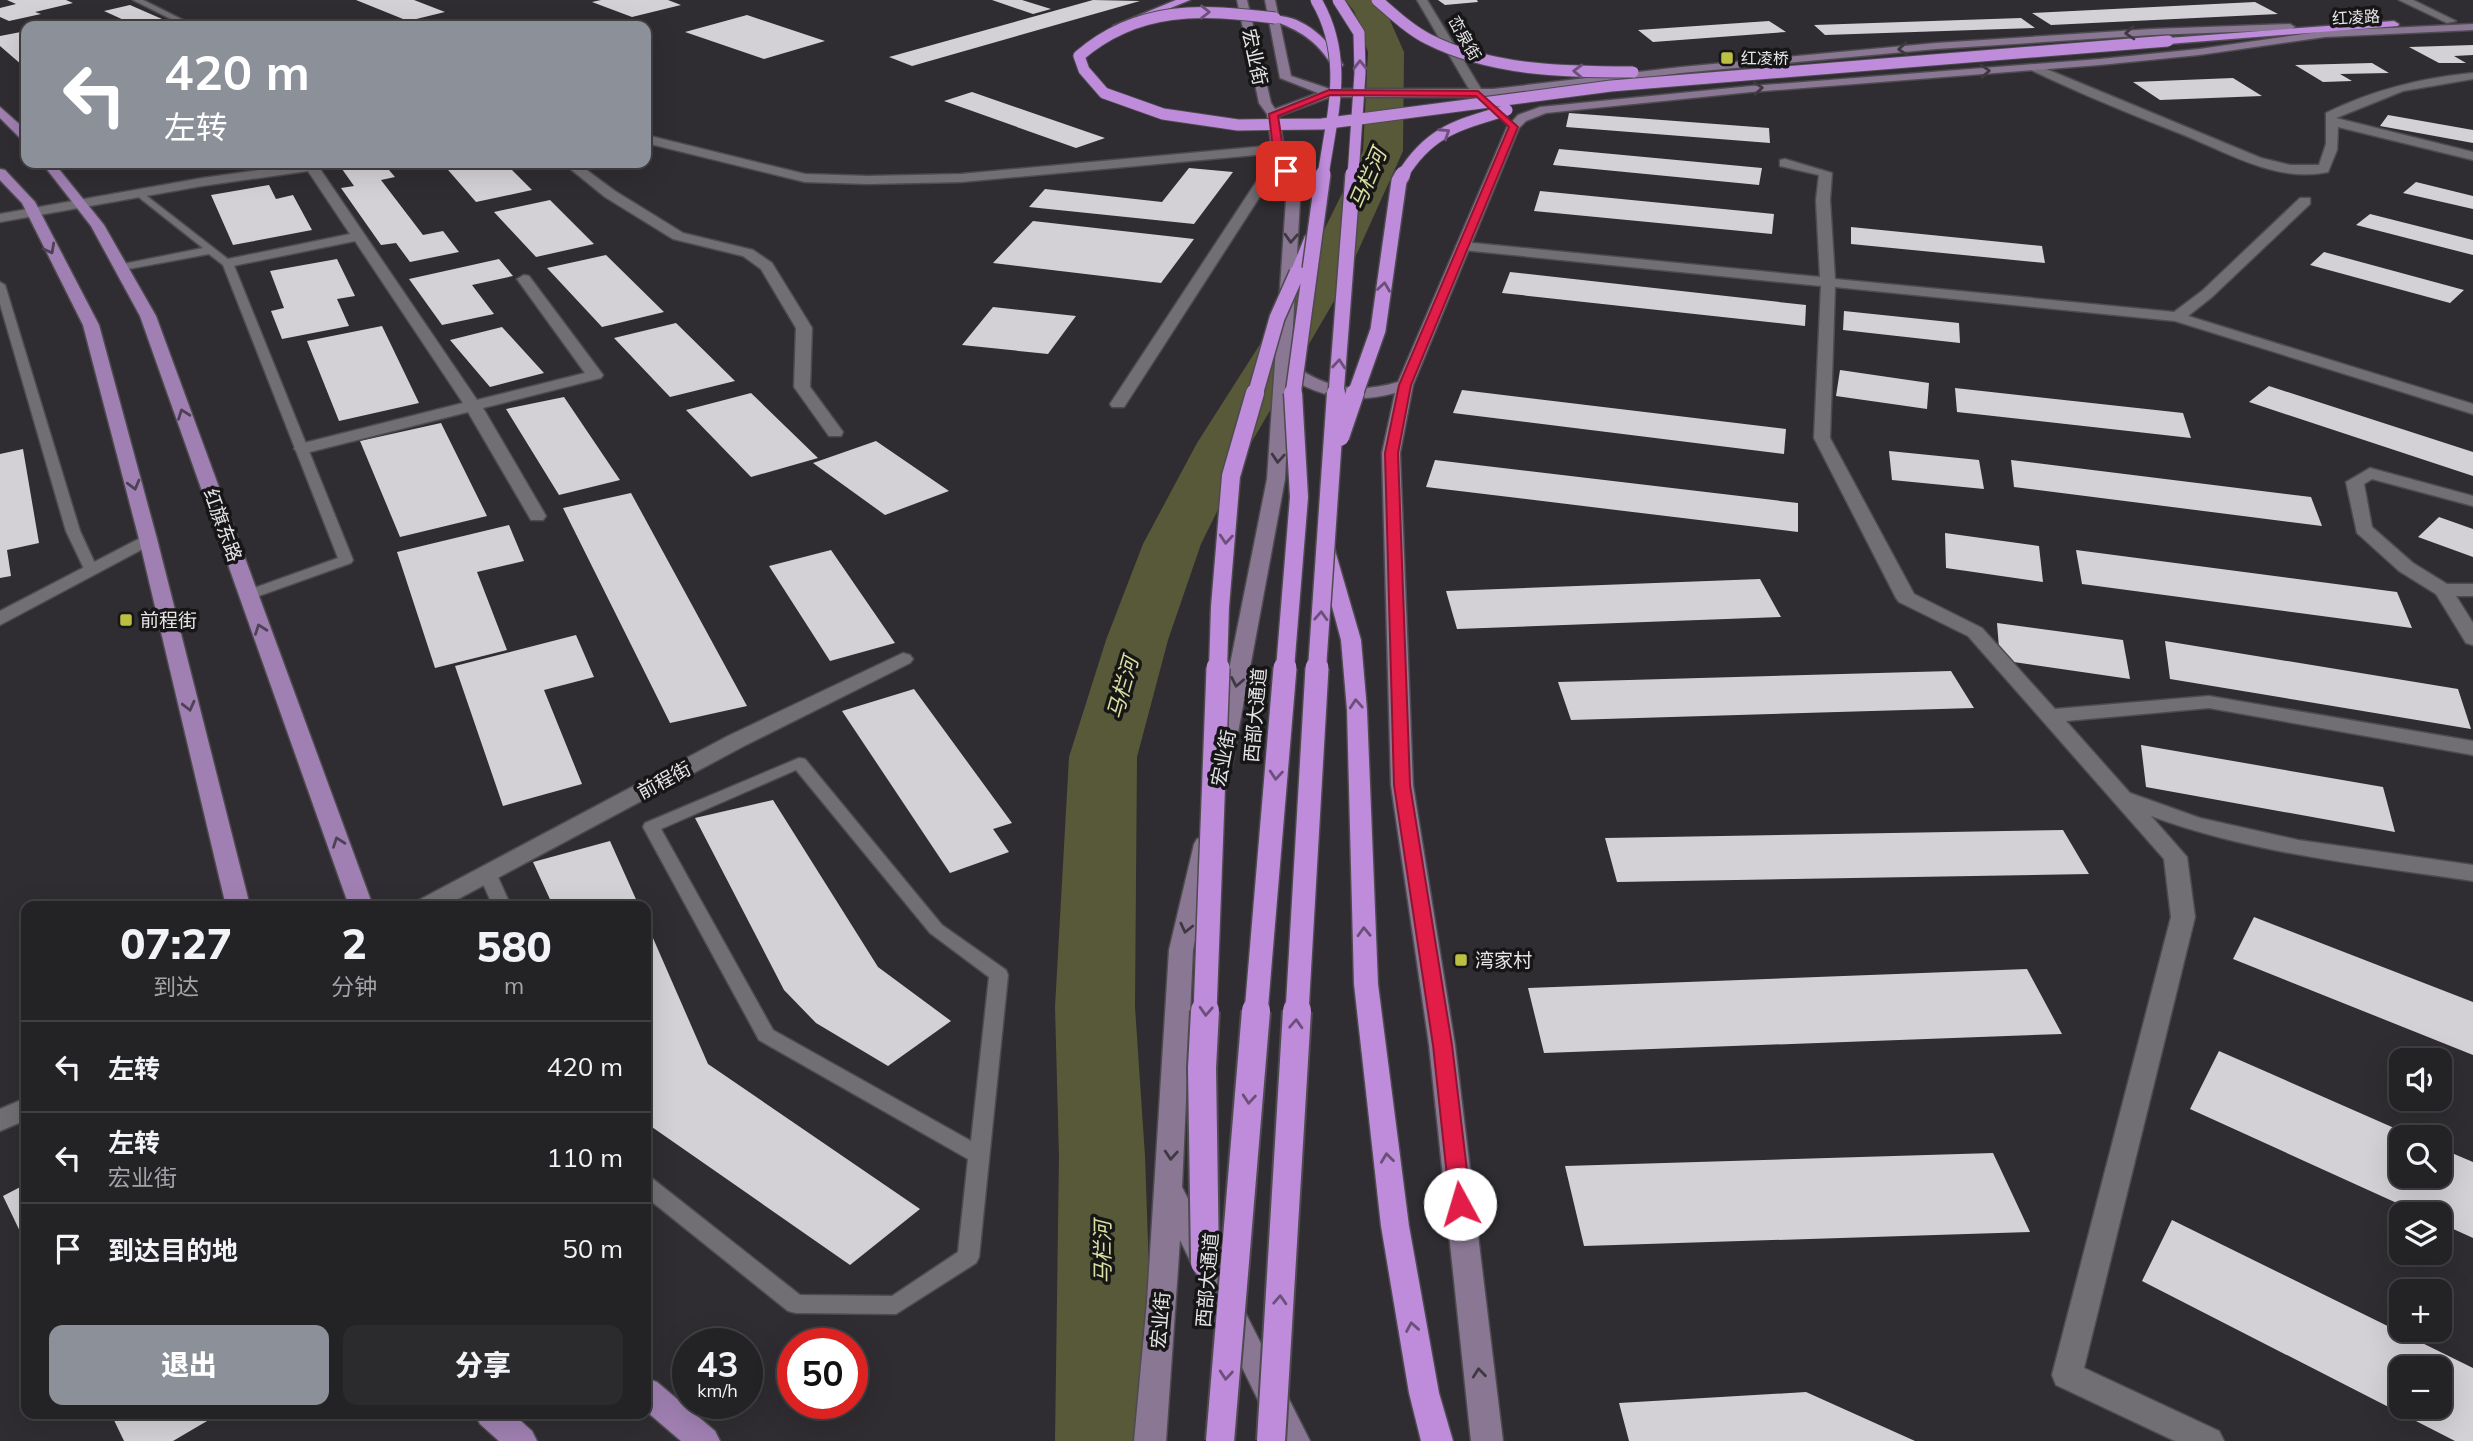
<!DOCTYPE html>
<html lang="zh">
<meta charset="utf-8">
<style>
body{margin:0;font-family:Mulish,"Noto Sans SC",sans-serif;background:#2b2a2d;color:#f1f3f6;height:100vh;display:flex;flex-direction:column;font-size:26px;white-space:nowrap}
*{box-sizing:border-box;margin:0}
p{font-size:23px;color:#a3a4a7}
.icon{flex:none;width:38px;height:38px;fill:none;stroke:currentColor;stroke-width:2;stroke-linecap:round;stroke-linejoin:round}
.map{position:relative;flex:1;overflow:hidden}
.details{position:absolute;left:21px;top:901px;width:630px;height:518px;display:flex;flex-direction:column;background:#232225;border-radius:14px;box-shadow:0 7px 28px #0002,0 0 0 2px #403f42}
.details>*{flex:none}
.guide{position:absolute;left:21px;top:21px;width:630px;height:147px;border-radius:14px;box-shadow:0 7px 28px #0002,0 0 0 2px #403f42;background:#8c9099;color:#fff;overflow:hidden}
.fabs{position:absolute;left:2389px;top:1048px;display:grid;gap:14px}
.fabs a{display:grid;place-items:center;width:63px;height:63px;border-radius:14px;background:#232225;box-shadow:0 7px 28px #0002,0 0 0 2px #403f42;font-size:35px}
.speed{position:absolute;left:672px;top:1328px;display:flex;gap:14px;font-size:35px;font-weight:700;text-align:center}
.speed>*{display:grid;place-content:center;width:91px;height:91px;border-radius:50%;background:#232225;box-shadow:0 7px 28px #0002,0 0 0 2px #403f42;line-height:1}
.speed small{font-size:18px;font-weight:400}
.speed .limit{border:10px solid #d22;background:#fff;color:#111}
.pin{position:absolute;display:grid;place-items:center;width:60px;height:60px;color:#fff;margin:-30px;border-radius:14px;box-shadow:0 4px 10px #0006}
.me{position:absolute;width:77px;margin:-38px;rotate:354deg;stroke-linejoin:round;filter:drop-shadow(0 0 5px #0008)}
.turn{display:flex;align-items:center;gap:24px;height:147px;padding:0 28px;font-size:32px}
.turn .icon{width:91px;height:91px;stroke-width:2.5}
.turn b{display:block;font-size:49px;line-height:60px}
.eta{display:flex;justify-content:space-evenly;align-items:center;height:119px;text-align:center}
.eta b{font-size:42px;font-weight:800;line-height:49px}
.action{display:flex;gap:14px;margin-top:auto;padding:14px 28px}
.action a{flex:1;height:80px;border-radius:14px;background:#8c9099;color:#fff;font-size:28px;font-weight:800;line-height:80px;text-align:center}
.action a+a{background:#2b2a2d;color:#f1f3f6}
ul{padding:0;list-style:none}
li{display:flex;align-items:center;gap:21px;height:91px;padding:0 28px;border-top:2px solid #403f42}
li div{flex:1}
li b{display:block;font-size:26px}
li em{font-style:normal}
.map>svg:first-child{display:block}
</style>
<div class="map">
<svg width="2473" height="1441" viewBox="0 0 2473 1441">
<rect width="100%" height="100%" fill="#2f2d31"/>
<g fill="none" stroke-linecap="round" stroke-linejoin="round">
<!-- river -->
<path fill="#575938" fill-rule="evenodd" d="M1345,0h36l23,52 -1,99 -63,140 -89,152 -50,101 -33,96 -31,117 -2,250 10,149 10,285h-100l4,-285 -4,-149 14,-250 37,-117 37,-96 54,-101 97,-152 69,-140 5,-99 -14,-41z"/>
</g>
<!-- building -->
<path fill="#d4d1d6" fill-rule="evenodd" d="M7,0h59l7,3 -38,9 6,2 -32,7 -9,-4v-9l16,-4z
M356,0h58l31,12 -37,9z
M601,0h67l13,5 -49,12 -40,-15z
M992,0h30l29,9 -18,5z
M1093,0l47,1 -228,65 -23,-9z
M1438,0h39l1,2 -33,3z
M2255,2l23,12 -227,11 -19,-12z
M130,5l48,21h-41l-33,-15z
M747,15l78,26 -61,18 -79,-27z
M2021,18l14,10 -210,7 -11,-10z
M1769,21l17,11 -133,10 -15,-12z
M26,31v33l-4,1 -22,-19v-10z
M2473,45v10l-19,1 12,7h-27l-30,-16z
M2372,63l17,10 -49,1 12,7 -29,1 -28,-17z
M2233,78l29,18 -102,4 -27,-18z
M972,92l133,46 -29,10 -132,-47z
M1569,113l200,15 1,15 -204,-16z
M2388,115l85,15v13l-93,-17z
M1559,149l203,19 -3,17 -206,-20z
M383,163l12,14 -14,3 42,55 20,-4 16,21 -49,10 -14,-19 -15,2 -40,-57 13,-2 -12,-17z
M442,163h63l27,27 -56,12z
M1189,168l44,4 -39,52 -165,-17 16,-18 117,13z
M2416,182l57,14v13l-70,-16z
M269,185l7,14 17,-4 19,35 -79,15 -22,-50z
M1540,191l234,23 -2,20 -238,-23z
M550,200l44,44 -58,13 -42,-45z
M2370,214l103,26v15l-117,-30z
M1033,221l161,18 -33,44 -168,-20z
M1851,227l191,19 3,17 -194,-19z
M2324,252l140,38 -14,13 -140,-38z
M606,255l58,57 -62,15 -55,-59z
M337,259l18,37 -18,3 12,27 -67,13 -11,-28 13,-3 -14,-37z
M499,259l14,17 -41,9 22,29 -52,11 -33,-46z
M1510,272l296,33 -1,21 -303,-33z
M993,307l83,9 -28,38 -86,-9z
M1844,311l115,12 1,20 -117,-13z
M676,323l59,58 -65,16 -56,-59z
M382,326l37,77 -80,18 -32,-80z
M502,327l42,46 -54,14 -40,-47z
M1840,370l89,13 -2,26 -91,-13z
M2269,386l204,66v24l-224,-74z
M1955,388l228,25 8,25 -234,-26z
M1462,390l324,39 -2,25 -331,-41z
M751,393l67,65 -67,19 -65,-67z
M564,397l56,83 -61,15 -53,-86z
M441,423l46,93 -87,21 -40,-96z
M876,441l73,50 -64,24 -72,-52z
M23,449l16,94 -32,7 4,26 -11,2v-124z
M1889,451l90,9 5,29 -92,-9z
M1435,460l363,43v29l-372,-45z
M2011,460l300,37 11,29 -308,-39z
M631,493l116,213 -77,17 -107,-215z
M2439,517l34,12v28l-55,-20z
M509,525l15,36 -47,11 30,78 -72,18 -38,-116z
M1945,533l94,13 4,36 -97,-14z
M831,550l64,93 -65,18 -61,-95z
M2076,550l321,42 15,36 -330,-44z
M1760,579l21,38 -324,12 -11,-38z
M1997,623l126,17 7,39 -130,-19z
M576,635l18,42 -50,13 38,94 -79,22 -48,-140z
M2165,641l293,48 13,40 -301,-50z
M1951,671l23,37 -403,12 -13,-38z
M914,689l98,134 -19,6 16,23 -59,21 -108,-162z
M2141,745l242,42 12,45 -249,-45z
M773,800l105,167 73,54 -63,45 -72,-43 -32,-33 -89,-172z
M2063,830l26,44 -472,8 -12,-44z
M610,841l29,65h-86l-20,-44z
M2254,917l219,85v53l-240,-96z
M646,922l62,142 212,145 -70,56 -201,-140 -3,-7z
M2027,969l35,65 -518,19 -16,-65z
M2219,1051l198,87h-16v38h39v-28l33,14v76l-33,-15v-9h-19l-231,-105z
M1993,1153l37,79 -446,14 -19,-80z
M26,1184v60l-23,-48z
M2172,1220l301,148v73h-18l-313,-160zM2401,1368h39v39h-39z
M1806,1392l109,49h-286l-10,-38z
M111,1414h108l-46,27h-49z"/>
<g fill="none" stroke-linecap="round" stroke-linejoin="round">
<!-- lane casing -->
<g stroke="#4d4b4f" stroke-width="3">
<path id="lane" d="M133,0h10l52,26h-10z
M139,190l94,73 120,297 -2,3 -98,35h-10l-2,-3 2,-3 95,-34 -115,-293 -14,-11 -86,16 -5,-3 5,-3 80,-16 -67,-53v-4z
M0,282l5,3 75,246 18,39 -2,3h-10l-20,-42 -66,-227z
M799,758l6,1 137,166 64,45 2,5 -29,282 -3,6 -80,51 -100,-1 -8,-2 -142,-114v-20l7,2 147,116 92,1 66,-44 10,-93 -209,-119 -116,-213 2,-4zM796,770l134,163 59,44 -18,164 -198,-111 -112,-201z
M488,869l6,2 3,4 14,31h-18l-14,-31 3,-4z"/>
</g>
<!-- street casing -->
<g stroke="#4d4b4f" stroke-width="3">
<path id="street" d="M1417,0h10l57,94 -2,2 -10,-2z
M2399,0h14l43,21 -9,2z
M2031,66h8l222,92 29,7h29l7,-21v-31c47,-23 95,-35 147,-40v6l-70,12 -67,27 137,34v8l-135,-33 -1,23 -9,22c-50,11 -100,-19 -144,-37 -51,-20 -103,-41 -153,-65z
M646,135l159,39 63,2 93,-2 317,-29 6,4 -6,4 -317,29 -93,2 -63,-2 -159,-39z
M1283,157l6,4 -12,9 -151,234 -2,3h-12l-2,-3 156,-237z
M1785,159l47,14 -2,27 5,79 339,33 28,-21 98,-93h10v6l-98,93 -24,19 285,88v10l-298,-93 -340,-34 -5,151 84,156 68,34 73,81 154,-13 264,45v14l-264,-47 -143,13 64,72 70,25 98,22 175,25v16c-108,-16 -219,-27 -322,-65l36,41 8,60 -111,451 135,63 5,10h-49l-119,-56 -4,-10 119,-458 -7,-58 -196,-223 -69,-34 -3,-4 -82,-160 7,-152 -358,-36 -7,-4 7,-4 357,35 -4,-77 3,-25 -39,-9v-6z
M309,163h31l-1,3 -19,3 157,231 108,-27 -68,-94 7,-4 5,1 74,99 -2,3 -118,30 63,108 -3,4h-12l-63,-108 -166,42 -8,-5 2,-4 167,-42 -108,-162 -127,26 -7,-4 7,-4 122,-25 -42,-63 -106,15 -202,36v-8l202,-36z
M563,163h14l38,28 68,42 70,17 19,13 40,65 -2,59 33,45 -2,4h-12l-35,-49 2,-59 -35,-59 -18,-13 -70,-17 -68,-42z
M2370,468l103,28v10l-101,-27 -8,5 8,43 41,36 34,21h26v12h-17l17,27v22l-7,-2 -30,-49 -37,-23 -42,-38 -11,-51z
M148,534l6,1 3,4 -3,4 -154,82v-14z
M903,653l7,2 3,4 -3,4 -166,83 -299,160h-30l4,-6 309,-164z
M26,1098v22l-26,11v-22z"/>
</g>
<!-- secondary casing -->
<g stroke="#4d4b4f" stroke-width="3">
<path id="secondary" d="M1237,0h10l24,103 4,6 43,-16 -38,-15 -15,-78h10l16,76 39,13h163l188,-22 255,-24 216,-14 138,-5 5,3 -5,3 -138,5 -216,14 -255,24 -188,24h-163l-51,19 5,33 16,51 -9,163c34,26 67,31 107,19l109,-255 11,-12 22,-8 211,-21 349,-27 99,-10 126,-18 148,-7v6l-148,7 -126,18 -99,10 -349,27 -205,21 -20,8 -7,7 -106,257 -13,68 13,332 42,260 48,396h-32l-42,-396 -38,-260 -9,-332 13,-60c-37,10 -72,6 -105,-15l-5,101 -53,286 -3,5h-16l-3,-5 57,-286 19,-279 -14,-51 -5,-35 -8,-11z
M1205,837l8,2 3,5 -23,106 -11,237 128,254h-32l-98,-201 -14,201h-32l13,-140 22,-351 25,-106 3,-5z"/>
</g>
<!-- primary casing -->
<g stroke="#4d4b4f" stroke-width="3">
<path id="primary" d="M0,107l26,23v11l-4,-1 -22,-22z
M42,163h12l50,62 52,91 217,590h-24l-209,-590 -49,-90z
M0,169l5,1 30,32 64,123 58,214 93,367h-24l-87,-367 -56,-214 -61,-122 -22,-23z
M646,1378l11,4 58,49 5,10h-39l-35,-30z
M475,1414h38l19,17 5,10h-38l-19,-17z"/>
</g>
<!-- highway casing -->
<g stroke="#4d4b4f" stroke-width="3">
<path id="highway" d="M1176,0h14l-68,28 -9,-2z
M1271,16c30,-3 59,24 72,49l-2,2h-8c-16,-26 -33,-37 -62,-47z
M2394,21l5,3 -1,2 -230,18 -5,-3 5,-3z
M1312,232l7,4 -15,37 -2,3h-10l-2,-3 15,-37z
M1325,541l9,6 27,93 6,70 11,274 31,242 30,167 14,48h-32l-12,-48 -28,-167 -27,-242 -7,-274 -6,-70 -25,-93z"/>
</g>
<!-- lane -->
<use href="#lane" fill="#726f74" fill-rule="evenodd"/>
<!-- street -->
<use href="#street" fill="#726f74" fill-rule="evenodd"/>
<!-- secondary -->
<use href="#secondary" fill="#897793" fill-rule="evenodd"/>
<!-- primary -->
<use href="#primary" fill="#a080b2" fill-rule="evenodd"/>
<!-- highway -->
<use href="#highway" fill="#bf8bdb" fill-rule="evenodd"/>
<!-- highway-bridge-far4 casing -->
<g stroke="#4d4b4f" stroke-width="13" stroke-linecap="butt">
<path id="highway-bridge-far4" d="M1316,0c34,58 16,114 7,176
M1338,0l21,33 1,40 -7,103
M1377,0c16,14 32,29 51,39 63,32 136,33 205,33
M1275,18c-73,-9 -137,-13 -196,38l5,14 20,23 59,21 75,11 84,-1 289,-38 557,-45
M1402,176c28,-46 57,-51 105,-66"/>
</g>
<!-- highway-bridge-far3 casing -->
<g stroke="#4d4b4f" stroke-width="18" stroke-linecap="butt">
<path id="highway-bridge-far3" d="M1255,395l22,-77 20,-45
M1293,395l30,-221
M1336,395l17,-221
M1355,395l23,-65 21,-149 4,-7"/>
</g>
<!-- highway-bridge-far2 casing -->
<g stroke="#4d4b4f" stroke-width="21" stroke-linecap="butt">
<path id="highway-bridge-far2" d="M1340,437l15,-44
M1218,669l2,-62 11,-131 24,-83
M1285,669l14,-172 -6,-104
M1317,669l19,-276"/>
</g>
<!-- highway-bridge-far1 casing -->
<g stroke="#4d4b4f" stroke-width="26" stroke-linecap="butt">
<path id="highway-bridge-far1" d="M1205,1013l13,-345
M1256,1013l29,-345
M1297,1013l20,-345"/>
</g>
<!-- highway-bridge casing -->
<g stroke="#4d4b4f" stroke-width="32" stroke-linecap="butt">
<path id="highway-bridge" d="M1205,1262l-3,-194 3,-57
M1220,1441l36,-430
M1271,1441l26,-430"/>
</g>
<!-- highway-bridge-far4 -->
<use href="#highway-bridge-far4" stroke="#bf8bdb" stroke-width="11"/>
<!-- highway-bridge-far3 -->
<use href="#highway-bridge-far3" stroke="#bf8bdb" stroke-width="15"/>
<!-- highway-bridge-far2 -->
<use href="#highway-bridge-far2" stroke="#bf8bdb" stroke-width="18"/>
<!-- highway-bridge-far1 -->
<use href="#highway-bridge-far1" stroke="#bf8bdb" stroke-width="23"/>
<!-- highway-bridge -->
<use href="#highway-bridge" stroke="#bf8bdb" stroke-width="28"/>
</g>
<!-- one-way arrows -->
<defs><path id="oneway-chevron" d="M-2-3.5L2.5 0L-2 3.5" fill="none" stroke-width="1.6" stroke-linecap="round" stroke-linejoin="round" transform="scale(1.75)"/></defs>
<g stroke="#6b5079">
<use href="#oneway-chevron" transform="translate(1205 12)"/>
<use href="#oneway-chevron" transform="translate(1360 65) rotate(-91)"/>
<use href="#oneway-chevron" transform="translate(1578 71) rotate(-178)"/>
<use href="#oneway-chevron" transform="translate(1445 133) rotate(-33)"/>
<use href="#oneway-chevron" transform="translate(1384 287) rotate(-82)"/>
<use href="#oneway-chevron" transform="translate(1339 364) rotate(-85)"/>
<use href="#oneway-chevron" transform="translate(1226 539) rotate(95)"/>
<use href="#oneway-chevron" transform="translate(1321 616) rotate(-87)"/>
<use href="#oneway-chevron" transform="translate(1356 704) rotate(-94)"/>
<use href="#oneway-chevron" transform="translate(1276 775) rotate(95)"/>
<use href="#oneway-chevron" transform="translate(1364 932) rotate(-92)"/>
<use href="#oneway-chevron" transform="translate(1206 1011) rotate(93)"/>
<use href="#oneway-chevron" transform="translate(1296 1024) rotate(-87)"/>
<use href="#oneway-chevron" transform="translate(1249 1099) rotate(95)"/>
<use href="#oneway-chevron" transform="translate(1387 1158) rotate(-97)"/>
<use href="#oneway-chevron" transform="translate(1280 1300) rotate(-87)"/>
<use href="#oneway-chevron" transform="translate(1412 1327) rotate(-100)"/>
<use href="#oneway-chevron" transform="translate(1226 1375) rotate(95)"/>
</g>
<g stroke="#3f3842">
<use href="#oneway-chevron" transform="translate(2130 33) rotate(176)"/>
<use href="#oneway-chevron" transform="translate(1903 49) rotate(175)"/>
<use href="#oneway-chevron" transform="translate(1985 71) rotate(-4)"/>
<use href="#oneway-chevron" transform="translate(1758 88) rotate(-5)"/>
<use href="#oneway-chevron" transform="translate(1291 238) rotate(93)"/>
<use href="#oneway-chevron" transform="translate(1278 458) rotate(94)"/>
<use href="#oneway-chevron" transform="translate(1237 682) rotate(101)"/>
<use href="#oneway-chevron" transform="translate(1186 928) rotate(103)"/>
<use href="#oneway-chevron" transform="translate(1171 1155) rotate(94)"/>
<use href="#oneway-chevron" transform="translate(1479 1373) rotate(-96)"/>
</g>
<g stroke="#4e4055">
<use href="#oneway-chevron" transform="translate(50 249) rotate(62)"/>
<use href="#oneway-chevron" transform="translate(183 414) rotate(-110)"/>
<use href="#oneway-chevron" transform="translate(134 485) rotate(75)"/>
<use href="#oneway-chevron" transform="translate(260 629) rotate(-110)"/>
<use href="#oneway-chevron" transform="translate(189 706) rotate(76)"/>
<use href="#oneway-chevron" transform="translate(338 842) rotate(-110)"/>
</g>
<!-- route -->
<path fill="#e11d48" stroke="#92132f" stroke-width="2" d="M1329,90l149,1 40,36 -107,258 -13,68 12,332 42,260 19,159 -3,6 -8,2 -7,-2 -3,-6 -17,-159 -39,-260 -9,-332 14,-68 110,-258 -33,-31 -146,-1 -52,21 5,33 8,22 -8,2 -10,-24 -4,-35z"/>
<!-- markers -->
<g fill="#bbc045" stroke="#171617" stroke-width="2.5">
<rect x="1720" y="51" width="14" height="14" rx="3.5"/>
<rect x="119" y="613" width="14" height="14" rx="3.5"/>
<rect x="1454" y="953" width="14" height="14" rx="3.5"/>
</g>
<g text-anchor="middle" stroke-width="7" stroke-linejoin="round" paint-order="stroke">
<!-- far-street labels -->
<g font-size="16" fill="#e7e5e8" stroke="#171617">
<text transform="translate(2356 17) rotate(-3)" y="6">红凌路</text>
<text transform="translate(1465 38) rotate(60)" y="6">峦泉街</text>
</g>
<!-- far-poi labels -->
<g font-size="16" fill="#e7e5e8" stroke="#171617" text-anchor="start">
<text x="1741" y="64">红凌桥</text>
</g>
<!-- street labels -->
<g font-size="19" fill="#e7e5e8" stroke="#171617">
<text transform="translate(1255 57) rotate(78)" y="7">宏业街</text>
<text transform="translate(223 525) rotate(70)" y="7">红旗东路</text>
<text transform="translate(1255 715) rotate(-85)" y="7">西部大通道</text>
<text transform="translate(1223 758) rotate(-79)" y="7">宏业街</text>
<text transform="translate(664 780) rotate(-28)" y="7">前程街</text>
<text transform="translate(1207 1280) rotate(-85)" y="7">西部大通道</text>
<text transform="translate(1160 1320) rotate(-85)" y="7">宏业街</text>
</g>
<!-- poi labels -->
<g font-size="19" fill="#e7e5e8" stroke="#171617" text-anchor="start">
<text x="140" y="627">前程街</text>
<text x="1475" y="967">湾家村</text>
</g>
<!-- water labels -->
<g font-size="21" font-style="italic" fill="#dce0a2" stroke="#171617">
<text transform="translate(1368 179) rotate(-67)" y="7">马栏河</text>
<text transform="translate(1123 688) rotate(-74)" y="7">马栏河</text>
<text transform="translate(1103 1252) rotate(-90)" y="7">马栏河</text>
</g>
</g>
</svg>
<div class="fabs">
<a><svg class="icon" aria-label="sound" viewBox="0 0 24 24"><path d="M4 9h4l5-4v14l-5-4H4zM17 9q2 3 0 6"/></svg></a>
<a><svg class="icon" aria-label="search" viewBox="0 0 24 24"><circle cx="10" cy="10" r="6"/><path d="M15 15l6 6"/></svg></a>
<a><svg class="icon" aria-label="layers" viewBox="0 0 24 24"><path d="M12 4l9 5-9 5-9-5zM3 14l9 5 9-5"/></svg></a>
<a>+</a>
<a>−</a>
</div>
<div class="speed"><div>43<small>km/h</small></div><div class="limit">50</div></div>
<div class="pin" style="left:1286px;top:171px;background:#d93025"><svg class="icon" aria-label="arrive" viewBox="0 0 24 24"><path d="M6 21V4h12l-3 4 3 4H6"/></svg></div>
<svg class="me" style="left:1460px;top:1204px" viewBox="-20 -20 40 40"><circle r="19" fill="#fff"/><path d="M0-13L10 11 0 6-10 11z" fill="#e11d48"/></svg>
<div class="guide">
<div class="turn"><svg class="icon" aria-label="left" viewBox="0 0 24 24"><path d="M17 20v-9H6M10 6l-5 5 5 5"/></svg><div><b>420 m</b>左转</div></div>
</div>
<section class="details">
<div class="eta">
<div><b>07:27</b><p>到达</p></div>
<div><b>2</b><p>分钟</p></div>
<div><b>580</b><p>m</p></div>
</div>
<ul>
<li><svg class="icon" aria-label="left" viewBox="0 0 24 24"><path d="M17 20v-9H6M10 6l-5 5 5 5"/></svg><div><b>左转</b></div><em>420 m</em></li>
<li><svg class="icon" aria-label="left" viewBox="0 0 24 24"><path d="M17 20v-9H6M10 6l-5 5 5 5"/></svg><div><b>左转</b><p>宏业街</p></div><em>110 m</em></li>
<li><svg class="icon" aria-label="arrive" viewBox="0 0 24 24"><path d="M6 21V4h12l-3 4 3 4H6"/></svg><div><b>到达目的地</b></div><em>50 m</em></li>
</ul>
<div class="action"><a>退出</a><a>分享</a></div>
</section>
</div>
